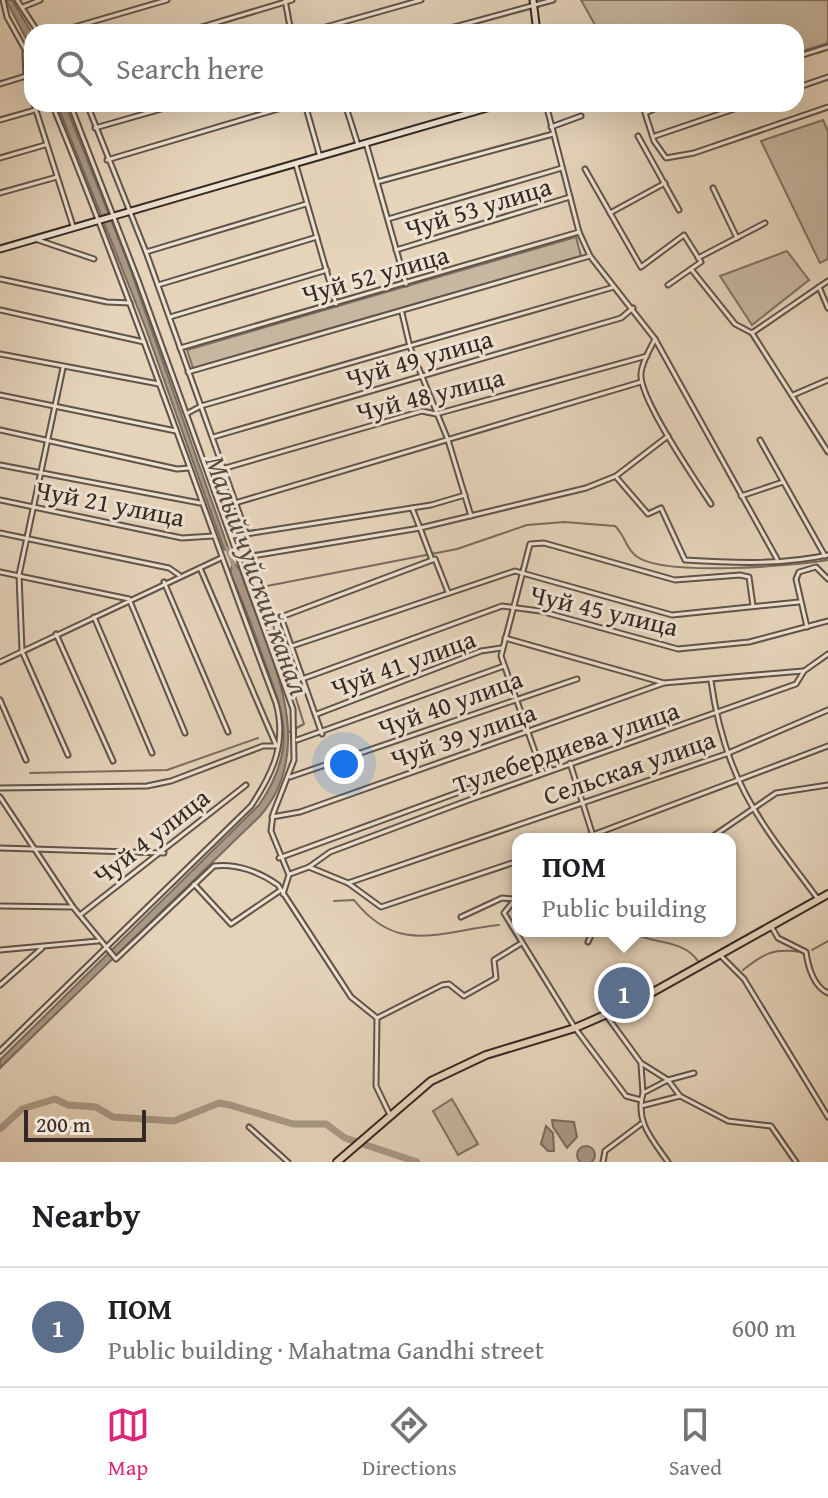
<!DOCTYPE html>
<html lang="en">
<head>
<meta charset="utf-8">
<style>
  body { margin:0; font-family:"Gentium Book Plus",serif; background:#f6f6f6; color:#202124 }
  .scale { position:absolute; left:24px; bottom:20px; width:122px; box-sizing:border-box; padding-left:8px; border:4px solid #342923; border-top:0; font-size:22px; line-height:28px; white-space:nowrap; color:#342923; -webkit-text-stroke:6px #eee2d2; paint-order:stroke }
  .you { position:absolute; left:344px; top:764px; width:28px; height:28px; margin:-20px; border:6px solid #fff; border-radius:50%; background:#1a73e8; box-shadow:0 0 0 12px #1a73e833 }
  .badge { display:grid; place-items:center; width:52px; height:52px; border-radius:50%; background:#db2777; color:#fff; font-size:26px; font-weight:700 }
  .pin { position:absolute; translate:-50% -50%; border:4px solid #fff; box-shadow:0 2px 8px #0006 }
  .popup { position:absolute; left:512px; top:833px; width:224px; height:104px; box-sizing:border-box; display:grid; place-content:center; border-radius:16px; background:#fff; filter:drop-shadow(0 2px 6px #0005); font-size:26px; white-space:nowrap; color:#757577 }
  .popup b { font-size:30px; color:#202124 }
  .popup::after { content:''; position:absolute; left:50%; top:100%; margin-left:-16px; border:16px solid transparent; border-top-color:#fff }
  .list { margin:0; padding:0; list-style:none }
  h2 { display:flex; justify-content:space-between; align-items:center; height:104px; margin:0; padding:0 32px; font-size:34px }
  h2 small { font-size:26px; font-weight:400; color:#757577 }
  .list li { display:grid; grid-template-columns:52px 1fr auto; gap:24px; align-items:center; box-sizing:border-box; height:120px; padding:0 32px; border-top:2px solid #e0e0e0 }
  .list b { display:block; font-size:30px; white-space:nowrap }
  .list p { margin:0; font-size:26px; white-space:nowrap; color:#757577 }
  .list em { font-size:26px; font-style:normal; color:#757577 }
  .icon { flex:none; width:44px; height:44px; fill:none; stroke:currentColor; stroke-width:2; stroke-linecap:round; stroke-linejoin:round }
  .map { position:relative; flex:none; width:828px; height:1162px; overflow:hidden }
  .search { position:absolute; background:#fff; box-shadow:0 8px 32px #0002; left:24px; right:24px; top:24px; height:88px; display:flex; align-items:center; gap:20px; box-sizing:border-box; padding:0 28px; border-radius:24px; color:#757577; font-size:30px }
  .sheet { height:224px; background:#fff }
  nav { display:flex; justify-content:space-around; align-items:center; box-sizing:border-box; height:112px; border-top:2px solid #e0e0e0; background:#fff; font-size:22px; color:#757577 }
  nav a { display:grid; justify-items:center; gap:4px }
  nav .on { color:#db2777 }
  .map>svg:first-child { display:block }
</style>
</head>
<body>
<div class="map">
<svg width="828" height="1162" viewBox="0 0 828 1162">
  <rect width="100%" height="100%" fill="#e5d3ba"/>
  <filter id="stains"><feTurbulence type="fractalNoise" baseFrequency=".0025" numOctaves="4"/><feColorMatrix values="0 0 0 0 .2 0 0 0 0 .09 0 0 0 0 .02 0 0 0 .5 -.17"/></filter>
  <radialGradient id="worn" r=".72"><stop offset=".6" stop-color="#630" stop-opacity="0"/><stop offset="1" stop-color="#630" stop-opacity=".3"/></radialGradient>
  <!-- green -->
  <g fill="#c7b6a0" stroke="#7e7062" stroke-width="2">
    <path d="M581 0H828V43L796 53V32H599Z"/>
    <path d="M823 120 828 131V259L820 263 761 141Z"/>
    <path d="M576 237 581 256 193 368 187 350Z"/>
    <path d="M787 251 809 280 752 325 720 276Z"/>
    <path d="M452 1099 478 1144 458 1155 433 1111Z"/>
  </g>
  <!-- water -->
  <g fill="#a99987" stroke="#7a6c5f" stroke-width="2">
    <path d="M6 0H12L32 33V50Z"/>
    <path d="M57 104H65L127 260 230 553 224 549 146 329Z"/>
    <path d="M233 562 240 570C265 647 322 742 261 815L0 1068V1060L259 805C297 750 285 717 264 660 254 631 243 601 230 573Z"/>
    <path d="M552 1120 574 1122 577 1137 567 1148 553 1127Z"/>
    <path d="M546 1126 553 1133 554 1151H548L541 1144Z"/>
    <circle cx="586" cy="1155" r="9"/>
  </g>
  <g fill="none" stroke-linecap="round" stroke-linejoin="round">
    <!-- stream -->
    <g stroke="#7a6c5f" stroke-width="2">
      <path d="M289 732 304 724 262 590 267 586 457 549 527 525 564 522 615 526C625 535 626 549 636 556 662 577 794 566 828 560"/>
      <path d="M30 773 167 770 258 738"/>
      <path d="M334 901 354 900C398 956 440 931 499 925"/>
      <path d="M629 931C651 945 682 938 698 961"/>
      <path d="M543 935H598L600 931"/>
      <path d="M812 950 828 941"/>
      <path d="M743 970C764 953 774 948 801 952"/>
    </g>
    <!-- canal -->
    <path stroke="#a99987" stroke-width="4" d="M227 549 234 567"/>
    <!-- river -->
    <path stroke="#a99987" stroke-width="7" d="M0 1129 22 1109 55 1099 68 1105 96 1107 113 1117 174 1121 219 1103 230 1105 293 1124H326L345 1138 417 1162"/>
    <defs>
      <g id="street">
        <path d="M3 0 7 17 32 62"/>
        <path d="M17 0 38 32"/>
        <path d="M285 0 291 32"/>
        <path d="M23 7 40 0"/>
        <path d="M57 32 167 0"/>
        <path d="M185 32 292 0"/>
        <path d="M308 32 421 0"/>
        <path d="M436 32 553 0"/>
        <path d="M558 32 571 28"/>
        <path d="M25 53 26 76 32 98"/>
        <path d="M796 57 828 47"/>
        <path d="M0 84 26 76"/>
        <path d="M796 88 828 77"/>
        <path d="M34 104 73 226"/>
        <path d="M70 104 138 280 293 709 294 760 273 814 271 831 289 875 283 894"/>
        <path d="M87 104 146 252 247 535"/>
        <path d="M305 104 320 157"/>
        <path d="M345 104 358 145"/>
        <path d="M546 104 579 232 590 256 655 339 777 559"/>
        <path d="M666 104 645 113 654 141 666 158 694 153 828 107"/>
        <path d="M0 120 35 110"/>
        <path d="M551 127 581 116"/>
        <path d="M95 128 179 104"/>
        <path d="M638 136 679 210"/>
        <path d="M655 136 749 104"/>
        <path d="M366 143 406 284"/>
        <path d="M0 158 45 145"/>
        <path d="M107 160 295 104"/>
        <path d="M296 165 336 304"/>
        <path d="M585 169 641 267 684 235 701 262 668 285"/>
        <path d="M377 182 553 134"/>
        <path d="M713 188 737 238"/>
        <path d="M0 193 57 177"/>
        <path d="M610 213 665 183"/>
        <path d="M388 219 562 168"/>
        <path d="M38 240 94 259"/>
        <path d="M396 250 570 197"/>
        <path d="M146 252 306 204"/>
        <path d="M698 258 765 223"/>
        <path d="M691 269 735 324 752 333 828 452"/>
        <path d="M0 279 107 302 130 303"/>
        <path d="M158 285 317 237"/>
        <path d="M819 287 828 308"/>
        <path d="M0 310 144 342"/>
        <path d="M402 313 410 347 448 440 471 516"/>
        <path d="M170 317 327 270"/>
        <path d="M752 333 828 281"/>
        <path d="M655 339C650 349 642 362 641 373 638 397 696 481 711 504"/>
        <path d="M180 348 579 232"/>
        <path d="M0 354 159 384"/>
        <path d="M63 368 19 575 22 651 68 755"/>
        <path d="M188 372 590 256"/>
        <path d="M0 395 176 431"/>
        <path d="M793 395 828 380"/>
        <path d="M188 413 201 406 614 287"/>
        <path d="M0 430 177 469 189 468"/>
        <path d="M213 437 621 318 633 308"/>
        <path d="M760 440 825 556"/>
        <path d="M0 465 200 503"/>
        <path d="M208 473 422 411 436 414 647 356"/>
        <path d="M617 478 648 514 661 508 685 560C732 563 782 565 828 555"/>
        <path d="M741 496 783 482"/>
        <path d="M0 500 182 538 213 536"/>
        <path d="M235 503 641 382"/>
        <path d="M412 508 420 528 586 488 616 476 668 436"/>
        <path d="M0 533 169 568 179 575"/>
        <path d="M233 536 431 505 465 495"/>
        <path d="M240 536 254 556"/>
        <path d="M240 558 420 528 432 560"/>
        <path d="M200 568 276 745"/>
        <path d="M0 572 129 599 185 733"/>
        <path d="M164 582 228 732"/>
        <path d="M94 617 152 753"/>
        <path d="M807 627 796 579 799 572 816 567 828 579"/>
        <path d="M56 634 113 761"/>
        <path d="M505 638 664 683 803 671"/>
        <path d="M292 646 515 571 672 615 799 602"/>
        <path d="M0 662 221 558"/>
        <path d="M302 679 502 606 540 611 678 649 749 642 828 621"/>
        <path d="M711 681C725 781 760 822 818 899"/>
        <path d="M0 700 26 760"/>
        <path d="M317 714 481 651 501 648"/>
        <path d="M322 734 281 617 435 559 448 592"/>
        <path d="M297 740 504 666"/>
        <path d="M570 763 594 839"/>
        <path d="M551 769 539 763 501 656 530 544 544 543 675 580 740 575 749 577 753 606"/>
        <path d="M290 777 577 679"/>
        <path d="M0 788 147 786 171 781 263 746H276"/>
        <path d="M0 797 73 907 116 959 214 866C236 863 260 872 278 885L351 997 377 1018 376 1086 390 1115"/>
        <path d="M272 817 300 812 664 683"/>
        <path d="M582 839 828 746"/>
        <path d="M709 839 776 793 828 785"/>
        <path d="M0 848 164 853"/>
        <path d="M279 858 539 763"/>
        <path d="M309 867 330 852 469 800 796 684 804 671 828 654"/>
        <path d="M290 874 309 867 348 883 381 907 518 861"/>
        <path d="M348 883 726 754 828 710"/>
        <path d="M194 884 231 924 281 890"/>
        <path d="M518 896 504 913 575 1028 626 1096 641 1100"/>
        <path d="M0 906 73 907"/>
        <path d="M80 915 246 785"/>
        <path d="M461 917 502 898 513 899"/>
        <path d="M771 926 778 938 806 952C808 967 814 987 828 993"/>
        <path d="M588 942 593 931"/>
        <path d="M0 950 98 941"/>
        <path d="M720 955 744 979 828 1117"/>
        <path d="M0 985 42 948"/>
        <path d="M606 1015 641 1063 668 1080 694 1073"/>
        <path d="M377 1018 442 985 449 984 464 996 496 978 494 960 520 944"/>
        <path d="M0 1051 251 806C273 773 287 743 276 703 201 504 133 301 52 104"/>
        <path d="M641 1065 643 1093"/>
        <path d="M641 1106 680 1096"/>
        <path d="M249 1127 288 1162"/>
        <path d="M603 1162 605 1151 641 1124"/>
        <path d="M668 1162C652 1139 635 1122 643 1093L668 1080 680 1096 728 1121 771 1126 796 1162"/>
      </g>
      <g id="secondary">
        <path d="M533 0 537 32"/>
        <path d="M0 249 501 104"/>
      </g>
      <path id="primary" d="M337 1162 431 1081 486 1055 575 1028 637 1001 828 894"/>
    </defs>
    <!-- street casing -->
    <use href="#street" stroke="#605449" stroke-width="7"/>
    <!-- secondary casing -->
    <use href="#secondary" stroke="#342923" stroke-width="9"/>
    <!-- primary casing -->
    <use href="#primary" stroke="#342923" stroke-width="10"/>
    <!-- street -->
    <use href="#street" stroke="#eee2d2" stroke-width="3"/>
    <!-- secondary -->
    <use href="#secondary" stroke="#eee2d2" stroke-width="5"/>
    <!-- primary -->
    <use href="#primary" stroke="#e5d3ba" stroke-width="6"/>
  </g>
  <g text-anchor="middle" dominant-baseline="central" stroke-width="6" stroke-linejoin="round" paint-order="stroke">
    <!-- street labels -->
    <g font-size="26" fill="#342923" stroke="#eee2d2">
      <text transform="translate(478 207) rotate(-17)">Чуй 53 улица</text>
      <text transform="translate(375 274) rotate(-16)">Чуй 52 улица</text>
      <text transform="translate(419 358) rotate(-16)">Чуй 49 улица</text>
      <text transform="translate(430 394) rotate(-14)">Чуй 48 улица</text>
      <text transform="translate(110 503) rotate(11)">Чуй 21 улица</text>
      <text transform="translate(604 610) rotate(13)">Чуй 45 улица</text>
      <text transform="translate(403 663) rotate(-20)">Чуй 41 улица</text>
      <text transform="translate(450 703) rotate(-20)">Чуй 40 улица</text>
      <text transform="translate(463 735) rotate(-19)">Чуй 39 улица</text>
      <text transform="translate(566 747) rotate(-19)">Тулебердиева улица</text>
      <text transform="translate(629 767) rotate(-19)">Сельская улица</text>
      <text transform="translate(151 836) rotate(-38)">Чуй 4 улица</text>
    </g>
    <!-- water labels -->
    <g font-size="28" font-style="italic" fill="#574b41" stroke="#eee2d2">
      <text transform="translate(258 575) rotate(70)">Малый чуйский канал</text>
    </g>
  </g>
  <rect width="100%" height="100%" filter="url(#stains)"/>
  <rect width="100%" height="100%" fill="url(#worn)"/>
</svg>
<div class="scale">200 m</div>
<div class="you"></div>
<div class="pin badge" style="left:624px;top:993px;background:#5c6f8a">1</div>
<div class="popup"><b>ПОМ</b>Public building</div>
<div class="search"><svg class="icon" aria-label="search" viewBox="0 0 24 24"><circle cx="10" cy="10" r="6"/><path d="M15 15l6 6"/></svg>Search here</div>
</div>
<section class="sheet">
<h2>Nearby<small></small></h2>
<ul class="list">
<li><span class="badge" style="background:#5c6f8a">1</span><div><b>ПОМ</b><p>Public building · Mahatma Gandhi street</p></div><em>600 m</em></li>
</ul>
</section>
<nav>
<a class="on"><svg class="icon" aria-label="map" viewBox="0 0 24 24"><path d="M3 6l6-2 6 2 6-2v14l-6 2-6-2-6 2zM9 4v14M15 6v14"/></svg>Map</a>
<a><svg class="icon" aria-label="directions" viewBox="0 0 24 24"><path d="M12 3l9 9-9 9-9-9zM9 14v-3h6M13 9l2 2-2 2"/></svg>Directions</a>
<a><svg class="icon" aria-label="saved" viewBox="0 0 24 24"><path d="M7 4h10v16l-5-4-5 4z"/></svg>Saved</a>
</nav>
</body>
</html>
